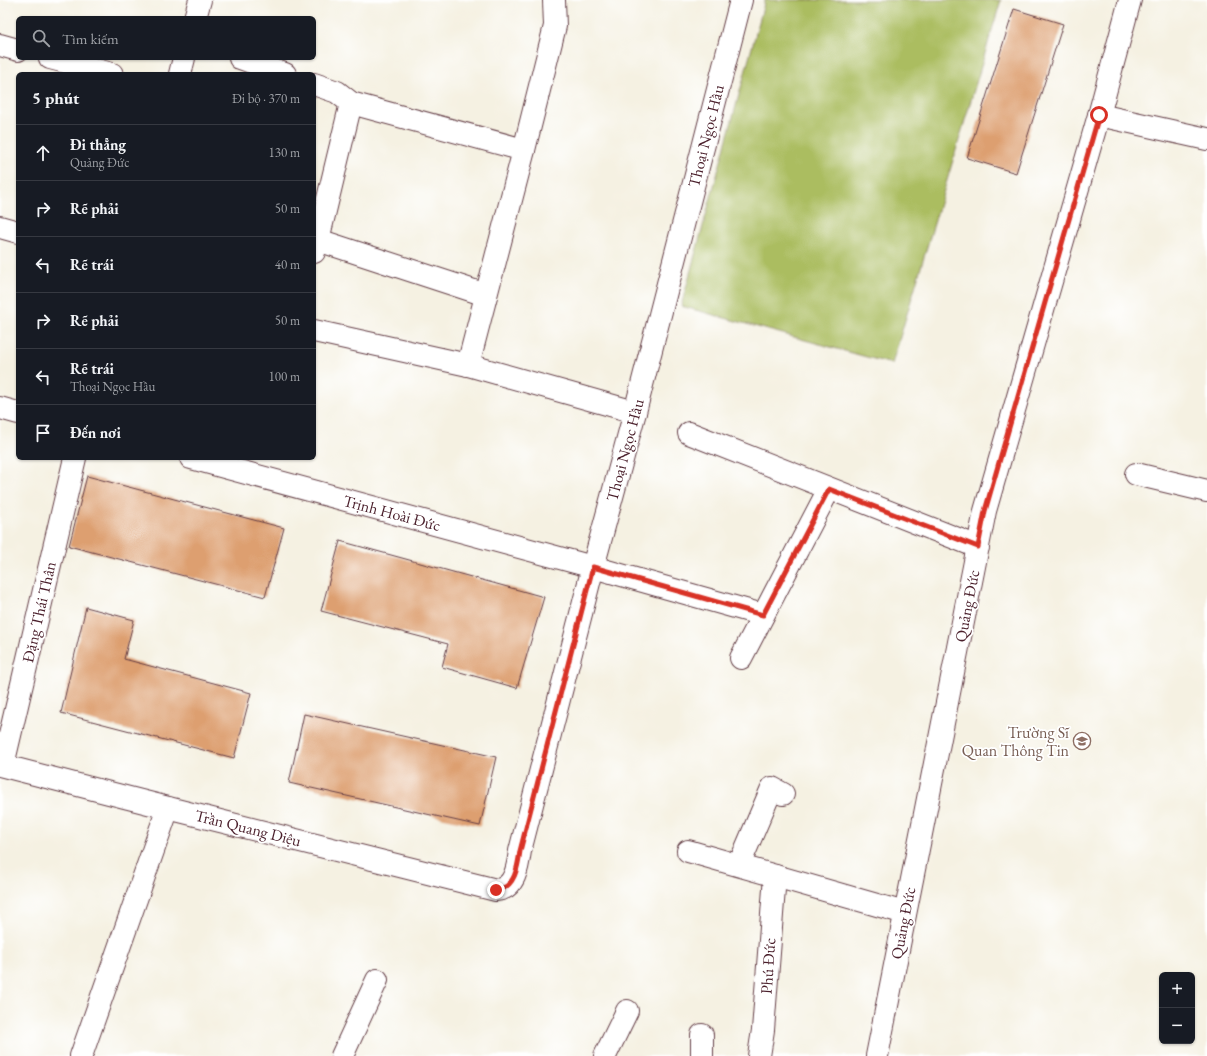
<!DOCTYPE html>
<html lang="vi">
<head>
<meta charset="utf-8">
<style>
  body { margin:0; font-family:"EB Garamond",serif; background:#20242c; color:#f1f3f6 }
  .controls { position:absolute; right:12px; bottom:12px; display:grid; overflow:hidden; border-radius:6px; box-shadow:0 1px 3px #0004 }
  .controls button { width:36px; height:36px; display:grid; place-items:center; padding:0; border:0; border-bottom:1px solid #363941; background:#171b24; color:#f1f3f6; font:20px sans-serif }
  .stop { position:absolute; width:12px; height:12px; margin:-9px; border:3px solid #d93025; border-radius:50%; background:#fff }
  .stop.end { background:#d93025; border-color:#fff; box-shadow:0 1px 4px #0008 }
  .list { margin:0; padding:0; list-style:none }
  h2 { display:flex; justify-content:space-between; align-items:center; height:52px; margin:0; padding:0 16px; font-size:17px }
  h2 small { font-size:13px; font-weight:400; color:#9ea1a6 }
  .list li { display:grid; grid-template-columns:26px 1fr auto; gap:12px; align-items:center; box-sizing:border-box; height:56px; padding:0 16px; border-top:1px solid #363941 }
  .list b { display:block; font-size:15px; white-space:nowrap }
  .list p { margin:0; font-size:13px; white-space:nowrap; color:#9ea1a6 }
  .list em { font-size:13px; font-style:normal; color:#9ea1a6 }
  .icon { flex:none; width:22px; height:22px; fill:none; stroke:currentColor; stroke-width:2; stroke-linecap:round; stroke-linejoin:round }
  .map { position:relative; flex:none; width:1207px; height:1056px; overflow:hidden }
  .search { position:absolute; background:#171b24; box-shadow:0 1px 3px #0004; left:16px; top:16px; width:300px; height:44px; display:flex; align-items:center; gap:10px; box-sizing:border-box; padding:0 14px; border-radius:6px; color:#9ea1a6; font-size:15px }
  .panel { position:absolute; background:#171b24; box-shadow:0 1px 3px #0004; left:16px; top:72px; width:300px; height:388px; border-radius:6px }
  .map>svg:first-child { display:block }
</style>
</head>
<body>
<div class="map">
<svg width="1207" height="1056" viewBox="0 0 1207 1056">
  <rect width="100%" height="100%" fill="#fff"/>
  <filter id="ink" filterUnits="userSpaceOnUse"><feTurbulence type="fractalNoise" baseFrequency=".025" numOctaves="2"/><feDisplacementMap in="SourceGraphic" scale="8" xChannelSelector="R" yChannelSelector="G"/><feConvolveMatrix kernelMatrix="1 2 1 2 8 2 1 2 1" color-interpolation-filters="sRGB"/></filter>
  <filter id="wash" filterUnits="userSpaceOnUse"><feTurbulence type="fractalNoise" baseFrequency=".012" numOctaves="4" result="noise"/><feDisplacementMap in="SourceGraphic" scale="16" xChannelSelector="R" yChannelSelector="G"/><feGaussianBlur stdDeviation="0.9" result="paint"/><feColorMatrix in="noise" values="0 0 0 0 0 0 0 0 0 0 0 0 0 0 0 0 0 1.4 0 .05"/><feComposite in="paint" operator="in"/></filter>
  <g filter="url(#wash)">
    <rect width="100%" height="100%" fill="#f5f1e2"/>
    <!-- green -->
    <path fill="#abbd61" stroke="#7a6e46" d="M765 0H1001L892 364 681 306Z"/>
    <g id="blocks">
      <!-- building -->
      <g fill="#dd9f6f">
        <path d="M1014 9 1063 24 1016 173 967 158Z"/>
        <path d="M87 476 284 528 265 597 69 546Z"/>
        <path d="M340 541 544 597 517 688 442 667 448 644 321 611Z"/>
        <path d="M86 607 134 620 124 659 251 693 234 758 61 713Z"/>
        <path d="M304 714 496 757 480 826 289 783Z"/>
      </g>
    </g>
  </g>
  <g filter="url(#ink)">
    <use href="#blocks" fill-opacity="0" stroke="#643e46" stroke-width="1"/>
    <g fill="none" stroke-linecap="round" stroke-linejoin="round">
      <defs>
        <g id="minor">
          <path d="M195 18 200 0"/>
          <path d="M0 45 18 50"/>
          <path d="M50 58 112 74"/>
          <path d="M240 58 285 74"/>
          <path d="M180 74 184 58"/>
          <path d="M314 84 337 92 351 103 524 150"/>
          <path d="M1099 115 1207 139"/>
          <path d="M0 227 18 232"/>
          <path d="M318 240 486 295"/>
          <path d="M314 252 318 240 351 103"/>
          <path d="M314 331 468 365 635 412"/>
          <path d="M468 365 524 150 555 26 554 0"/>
          <path d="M0 408 18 413"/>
          <path d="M689 433 978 547"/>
          <path d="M191 458 593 567 763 615"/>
          <path d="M1136 474 1207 491"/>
          <path d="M741 658 829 489"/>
          <path d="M0 765 168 808 496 890C515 889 518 866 520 851L593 567 635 412 741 0"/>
          <path d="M3 765 75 458"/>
          <path d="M688 851 905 913"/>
          <path d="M739 865 772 788 783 794"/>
          <path d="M702 1035V1056"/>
          <path d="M81 1056 168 808"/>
          <path d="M342 1056 377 980"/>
          <path d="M605 1056 627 1011"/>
          <path d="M759 1056 763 1030 775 876"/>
          <path d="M877 1056 985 511 1099 115 1130 0"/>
        </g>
      </defs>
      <!-- minor casing -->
      <use href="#minor" stroke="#643e46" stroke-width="24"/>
      <!-- minor -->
      <use href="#minor" stroke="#fff" stroke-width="22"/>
    </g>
  </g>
  <g fill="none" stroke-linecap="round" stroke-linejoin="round" filter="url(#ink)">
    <!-- route -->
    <path stroke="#d93025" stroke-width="5" d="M496 890C515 889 518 866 520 851L593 567 763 615 829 489 978 547 985 511 1099 115"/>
  </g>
  <!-- icons -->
  <defs>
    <symbol id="university-ring" viewBox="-11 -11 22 22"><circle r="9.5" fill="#fff" stroke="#8d6e63" stroke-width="1.5"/><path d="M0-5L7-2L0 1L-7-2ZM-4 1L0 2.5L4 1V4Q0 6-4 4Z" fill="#8d6e63"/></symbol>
  </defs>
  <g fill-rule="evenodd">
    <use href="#university-ring" x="1072" y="731" width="20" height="20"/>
  </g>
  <g text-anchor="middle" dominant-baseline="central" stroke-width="3.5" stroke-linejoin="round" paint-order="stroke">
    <!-- street labels -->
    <g font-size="16" fill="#4a1f2b" stroke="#fff">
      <text transform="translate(706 136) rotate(-76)">Thoại Ngọc Hầu</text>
      <text transform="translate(625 450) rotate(-75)">Thoại Ngọc Hầu</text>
      <text transform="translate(392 513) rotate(15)">Trịnh Hoài Đức</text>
      <text transform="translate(967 606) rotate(-79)">Quảng Đức</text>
      <text transform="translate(39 612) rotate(-77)">Đặng Thái Thân</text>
      <text transform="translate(248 828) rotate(14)">Trần Quang Diệu</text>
      <text transform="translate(903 923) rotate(-79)">Quảng Đức</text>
      <text transform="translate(768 966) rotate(-86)">Phú Đức</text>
    </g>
    <!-- education labels -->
    <g font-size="16" fill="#785e54" stroke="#fff" text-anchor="end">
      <text x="1069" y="732">Trường Sĩ<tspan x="1069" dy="18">Quan Thông Tin</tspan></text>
    </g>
  </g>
</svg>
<div class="controls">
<button>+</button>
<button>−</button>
</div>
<div class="stop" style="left:1099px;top:115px"></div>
<div class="stop end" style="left:496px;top:890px"></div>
<div class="search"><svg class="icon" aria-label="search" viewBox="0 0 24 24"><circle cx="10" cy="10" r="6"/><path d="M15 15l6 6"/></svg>Tìm kiếm</div>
<section class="panel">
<h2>5 phút<small>Đi bộ · 370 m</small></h2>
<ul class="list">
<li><svg class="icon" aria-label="ahead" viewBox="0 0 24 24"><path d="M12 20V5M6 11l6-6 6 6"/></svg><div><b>Đi thẳng</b><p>Quảng Đức</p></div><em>130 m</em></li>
<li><svg class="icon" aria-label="right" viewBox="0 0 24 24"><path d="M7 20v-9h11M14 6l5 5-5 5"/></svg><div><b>Rẽ phải</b></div><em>50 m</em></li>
<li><svg class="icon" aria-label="left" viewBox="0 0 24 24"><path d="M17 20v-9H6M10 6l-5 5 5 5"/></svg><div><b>Rẽ trái</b></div><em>40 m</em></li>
<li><svg class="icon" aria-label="right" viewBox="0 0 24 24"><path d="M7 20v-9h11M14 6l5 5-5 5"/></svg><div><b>Rẽ phải</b></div><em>50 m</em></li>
<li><svg class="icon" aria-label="left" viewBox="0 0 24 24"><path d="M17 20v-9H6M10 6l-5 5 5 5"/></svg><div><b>Rẽ trái</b><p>Thoại Ngọc Hầu</p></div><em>100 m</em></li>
<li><svg class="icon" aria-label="arrive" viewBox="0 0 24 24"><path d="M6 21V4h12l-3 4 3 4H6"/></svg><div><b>Đến nơi</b></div></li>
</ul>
</section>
</div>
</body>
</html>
